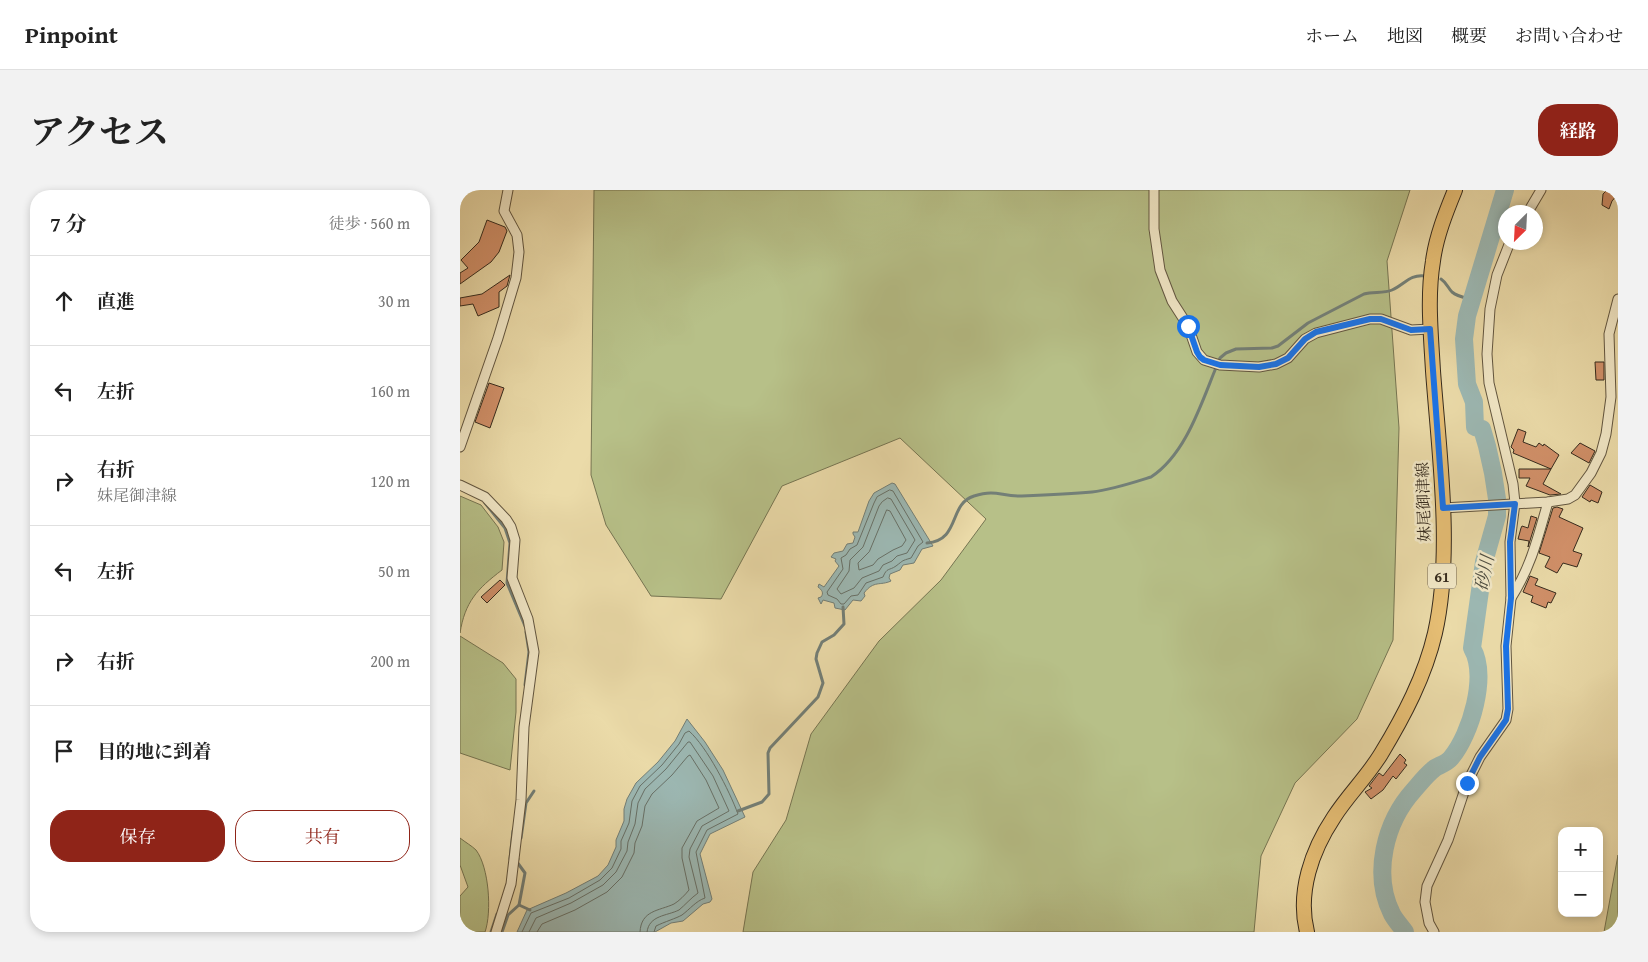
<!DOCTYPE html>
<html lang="ja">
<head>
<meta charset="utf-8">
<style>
  body { margin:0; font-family:"Gentium Book Plus","Noto Serif JP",serif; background:#f2f2f2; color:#222 }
  .controls { position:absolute; right:15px; bottom:15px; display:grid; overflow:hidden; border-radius:10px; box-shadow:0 2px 8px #0003 }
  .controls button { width:45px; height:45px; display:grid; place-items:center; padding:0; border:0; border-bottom:1px solid #e0e0e0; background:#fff; color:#222; font:25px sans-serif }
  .compass { position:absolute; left:1038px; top:15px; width:45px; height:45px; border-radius:50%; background:#fff; box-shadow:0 2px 8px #0003; rotate:204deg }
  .stop { position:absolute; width:15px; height:15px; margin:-11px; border:4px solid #1a73e8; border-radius:50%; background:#fff }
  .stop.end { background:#1a73e8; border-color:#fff; box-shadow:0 1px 5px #0008 }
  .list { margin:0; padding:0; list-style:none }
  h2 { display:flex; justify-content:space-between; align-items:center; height:65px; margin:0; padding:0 20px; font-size:21px }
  h2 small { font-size:16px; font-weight:400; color:#767676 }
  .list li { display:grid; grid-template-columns:32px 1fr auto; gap:15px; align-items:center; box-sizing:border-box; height:90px; padding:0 20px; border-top:1px solid #e0e0e0 }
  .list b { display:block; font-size:19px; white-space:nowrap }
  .list p { margin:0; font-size:16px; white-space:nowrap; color:#767676 }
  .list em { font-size:16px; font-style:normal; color:#767676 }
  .actions { display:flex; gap:10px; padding:15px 20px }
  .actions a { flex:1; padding:11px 0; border:1px solid #8f2418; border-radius:20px; text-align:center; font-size:18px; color:#8f2418 }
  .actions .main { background:#8f2418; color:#fff }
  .icon { flex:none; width:28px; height:28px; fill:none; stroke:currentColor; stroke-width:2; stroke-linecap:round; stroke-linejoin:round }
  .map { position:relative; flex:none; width:1158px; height:742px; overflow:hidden; border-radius:20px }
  header { display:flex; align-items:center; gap:30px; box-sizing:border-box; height:70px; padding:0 25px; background:#fff; border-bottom:1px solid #e0e0e0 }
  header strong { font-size:24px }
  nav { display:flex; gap:28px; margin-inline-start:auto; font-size:18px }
  .intro { display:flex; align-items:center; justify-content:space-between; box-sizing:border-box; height:120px; padding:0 30px }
  h1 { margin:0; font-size:35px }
  .button { padding:12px 22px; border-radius:20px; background:#8f2418; color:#fff; font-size:18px; font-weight:700 }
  main { display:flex; gap:30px; padding:0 30px }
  aside { flex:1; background:#fff; border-radius:20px; box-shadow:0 2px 8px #0003 }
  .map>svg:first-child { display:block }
</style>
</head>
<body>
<header>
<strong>Pinpoint</strong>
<nav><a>ホーム</a><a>地図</a><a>概要</a><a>お問い合わせ</a></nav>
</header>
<div class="intro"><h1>アクセス</h1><a class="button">経路</a></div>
<main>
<aside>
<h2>7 分<small>徒歩 · 560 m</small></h2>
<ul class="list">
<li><svg class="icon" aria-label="ahead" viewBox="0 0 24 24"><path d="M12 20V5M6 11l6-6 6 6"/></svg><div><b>直進</b></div><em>30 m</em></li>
<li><svg class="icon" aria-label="left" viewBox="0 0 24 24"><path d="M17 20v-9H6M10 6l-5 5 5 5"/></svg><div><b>左折</b></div><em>160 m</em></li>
<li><svg class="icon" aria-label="right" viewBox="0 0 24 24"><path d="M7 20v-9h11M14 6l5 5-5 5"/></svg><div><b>右折</b><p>妹尾御津線</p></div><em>120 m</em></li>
<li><svg class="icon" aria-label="left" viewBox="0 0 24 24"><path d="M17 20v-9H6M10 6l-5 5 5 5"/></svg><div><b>左折</b></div><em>50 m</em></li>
<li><svg class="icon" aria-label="right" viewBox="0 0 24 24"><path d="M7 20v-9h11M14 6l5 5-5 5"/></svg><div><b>右折</b></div><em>200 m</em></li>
<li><svg class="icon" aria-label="arrive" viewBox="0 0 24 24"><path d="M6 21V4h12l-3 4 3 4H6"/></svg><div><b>目的地に到着</b></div></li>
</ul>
<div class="actions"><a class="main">保存</a><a>共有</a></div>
</aside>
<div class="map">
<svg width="1158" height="742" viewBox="0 0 1158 742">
  <rect width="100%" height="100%" fill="#ebdba9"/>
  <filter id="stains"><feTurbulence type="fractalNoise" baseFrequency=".004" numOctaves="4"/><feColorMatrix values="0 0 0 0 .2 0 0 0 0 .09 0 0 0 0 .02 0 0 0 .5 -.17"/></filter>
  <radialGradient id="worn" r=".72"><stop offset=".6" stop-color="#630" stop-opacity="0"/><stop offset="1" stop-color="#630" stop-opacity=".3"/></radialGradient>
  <!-- green -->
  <g fill="#b7c088" stroke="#767552">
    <path d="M134 0H950L927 71 939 238 933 450 897 529 835 593 801 666 794 742H283L293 682 326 630 351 544 419 451 481 390 526 329 440 248 322 296 261 409 191 406 146 335 131 285Z"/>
    <path d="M0 306 21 315 38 337 44 352 42 380C17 399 5 412 0 443Z"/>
    <path d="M0 446 43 473 56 489V522L50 580 0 563Z"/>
    <path d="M0 648C5 652 12 656 16 660 29 677 32 722 25 742H0V706L8 697 0 675Z"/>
    <path d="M1158 665V742H1144Z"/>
  </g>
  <!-- water -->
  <g fill="#9cb8b3" stroke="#737f77">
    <path d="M432 293 435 294 473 356 462 359 454 373 443 375 440 380 430 384 429 388 431 391C420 396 414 390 404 403L405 406 401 411 393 410 385 420 375 418 374 413 363 410 361 414 358 408 361 407C364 403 362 400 358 397L359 394 364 397 379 376 375 371 376 369 371 367 374 363 383 361 387 354 393 353 395 347 393 344V342H398L409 311 414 303Z"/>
    <path d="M227 529 245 552 263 580 285 627 250 644 240 664 252 709 250 712 243 714 223 731 211 733 195 742H57L67 720 106 703 138 686 148 675 156 657V650L164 631V619L167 609 176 593 198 572 215 551Z"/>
  </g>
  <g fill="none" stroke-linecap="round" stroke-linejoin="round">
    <!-- shore -->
    <g stroke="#687168" stroke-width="1">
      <path d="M430 300 433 301 463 352 458 356 451 368C441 371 444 370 436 376 429 381 427 377 423 387L406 393 398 405 391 406 384 414H381L377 409 368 405 367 402 383 379 381 368 386 365 390 359 397 355 414 313 417 307Z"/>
      <path d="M428 308 431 309 455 350 447 363 437 366 432 371 423 375 419 381 402 388 394 398 381 404 377 399 389 381 390 370 403 357 419 316 422 312Z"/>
      <path d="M427 320 430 321 446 350 442 356 433 360 418 369 413 375 399 380 398 373 409 362Z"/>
      <path d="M62 742 71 723 109 708 140 690 152 678 161 659V651L169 633 172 611 180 596 202 575 219 554 225 543 229 541C247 557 269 600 278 624L247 640 236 662 245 708C236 711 230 719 222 725 217 728 204 732 196 736L194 742"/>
      <path d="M69 742 76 728 111 713 143 695 156 682 167 661 168 652 175 634 178 613 185 599 206 579 228 552H230L253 586 269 621 242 636 230 659 229 667 238 703C231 708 225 715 219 720 207 726 189 725 187 742"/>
      <path d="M77 742 82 734 115 720 147 702 162 687 174 663 175 653 182 636 185 616 192 604 212 585 228 566 230 565 246 590 259 618 237 631 222 658V668L229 700C225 705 219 711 214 714 199 721 181 720 180 742"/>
    </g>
    <!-- stream -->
    <g stroke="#737f77" stroke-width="3">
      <path d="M981 89C987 93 988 98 992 102 998 107 1007 108 1013 110"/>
      <path d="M25 313 45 338 50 353 47 393 65 436"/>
      <path d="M467 353C501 350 488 314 514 306 536 299 540 306 559 306 583 305 608 304 632 302 651 300 672 293 691 287 728 263 743 207 760 168L766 163 776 159 812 158 818 156 848 133 904 104C913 101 923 104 932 100 945 94 950 84 965 86"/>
      <path d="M65 495 69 462 66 442"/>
      <path d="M278 621 302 612 309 604 308 563 310 558 358 507 363 493 356 469 357 463 362 452 374 445 384 434 383 417"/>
      <path d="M61 648 66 613 74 601"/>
      <path d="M50 669 53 641"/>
      <path d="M59 715 70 720"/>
      <path d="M31 742 37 724"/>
      <path d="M42 742 48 725 59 715 65 683 57 672 58 669"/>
    </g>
    <!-- river -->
    <path stroke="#9cb8b3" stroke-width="18" d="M945 742C941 736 935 730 932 724 912 684 925 632 954 600 960 593 967 584 975 578 980 575 987 573 991 568 1011 544 1028 486 1012 458L1024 372 1037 326V309L1033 283 1027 256 1022 239 1015 237 1014 212 1007 194 1004 149 1007 126 1045 0"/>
  </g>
  <!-- building -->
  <g fill="#d19069" stroke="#352a1d">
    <path d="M1147 0H1158V4L1152 11 1149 19 1142 15 1143 4Z"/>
    <path d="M27 30 45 37 47 41 39 62 31 72 0 94V83L8 78 1 70 19 52Z"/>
    <path d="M50 85 47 96 39 102V117L18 126 13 114 0 116V108L22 104Z"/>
    <path d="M1135 172H1144V190H1136Z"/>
    <path d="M29 193 44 198 30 238 15 232Z"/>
    <path d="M1058 239 1066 242 1063 252 1076 257 1079 253 1083 256 1084 254 1099 265 1091 279 1053 263 1054 260 1051 257Z"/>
    <path d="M1120 253 1135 261 1129 273 1111 263Z"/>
    <path d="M1059 279H1091L1083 294 1101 304 1090 305 1066 296 1070 288H1059Z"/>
    <path d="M1130 295 1142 302 1138 313 1131 310 1130 312 1122 307Z"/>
    <path d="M1097 317 1103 319 1099 327 1123 338 1113 361 1122 364 1117 377 1103 373 1097 383 1085 377 1090 367 1079 363 1093 318Z"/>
    <path d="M1071 326 1077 328 1068 357 1069 351 1058 349 1061 338 1062 336 1068 338Z"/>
    <path d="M1070 386 1078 389 1075 395 1096 403 1091 413 1088 412 1086 418 1071 412 1073 406 1063 402Z"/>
    <path d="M40 390 45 395 27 413 21 407Z"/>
    <path d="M940 564 946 570 944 573 947 575 936 589 933 586 923 600 911 609 905 602 912 598 909 596 919 583 923 586Z"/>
  </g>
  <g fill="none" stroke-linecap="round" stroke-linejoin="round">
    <defs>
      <g id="street">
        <path d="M694 0V39L700 80 712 111 728 136 737 162 744 170 760 175 799 177 816 174 828 168 845 149 856 143 910 129H921L951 140 970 139"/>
        <path d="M1068 22 1081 0"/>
        <path d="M0 257 38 148 56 88 59 62 57 45 44 21 48 0"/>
        <path d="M0 295 25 307 46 329 51 337 55 350 52 388 68 429 74 462 64 537 61 610 51 694 36 742"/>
        <path d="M983 318 1088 312 1108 309 1115 305 1131 283 1141 263 1146 244 1151 207 1149 144 1158 109"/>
        <path d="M1051 408C1071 377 1078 347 1088 312"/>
        <path d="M974 742 969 733 965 712 967 696 988 650 1007 593 1020 567 1046 530 1048 519 1046 456 1051 408 1050 352 1055 313 1053 294 1029 193 1027 164 1030 119 1037 85 1050 52"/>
      </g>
      <path id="primary" d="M847 742C837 702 852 660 874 627 888 605 907 587 921 564 944 526 965 486 975 443 993 363 979 263 973 181 971 145 967 107 973 71 976 47 986 22 995 0"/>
    </defs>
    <!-- street casing -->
    <use href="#street" stroke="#625640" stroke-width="11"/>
    <!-- primary casing -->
    <use href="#primary" stroke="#352a1d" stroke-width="16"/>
    <!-- street -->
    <use href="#street" stroke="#f2e8c7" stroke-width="9"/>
    <!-- primary -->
    <use href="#primary" stroke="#e6be74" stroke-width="14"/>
  </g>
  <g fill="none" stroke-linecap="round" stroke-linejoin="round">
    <!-- route -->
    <path stroke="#1a73e8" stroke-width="6" d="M728 136 737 162 740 167 744 170 760 175 799 177 816 174 828 168 845 149 856 142 910 129H921L951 140 970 139 983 318 1055 314 1050 352 1051 408 1046 456 1048 519 1046 530 1020 567 1007 593"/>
  </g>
  <g text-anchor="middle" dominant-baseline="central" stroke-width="5" stroke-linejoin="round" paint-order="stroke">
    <!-- shield labels -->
    <rect fill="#f2e8c7" stroke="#6e6350" stroke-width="1" x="968" y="373.5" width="28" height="25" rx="4"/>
    <g font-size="15" font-weight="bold" fill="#352a1d">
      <text x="982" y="386">61</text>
    </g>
    <!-- street labels -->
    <g font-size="16" fill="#352a1d" stroke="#f2e8c7">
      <text transform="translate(963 312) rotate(-92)">妹尾御津線</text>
    </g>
    <!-- water labels -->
    <g font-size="18" font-style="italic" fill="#4f4e42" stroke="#f2e8c7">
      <text transform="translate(1024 383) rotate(-80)">砂川</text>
    </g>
  </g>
  <rect width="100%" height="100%" filter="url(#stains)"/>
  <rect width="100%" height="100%" fill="url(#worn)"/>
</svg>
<div class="controls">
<button>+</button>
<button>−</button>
</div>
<svg class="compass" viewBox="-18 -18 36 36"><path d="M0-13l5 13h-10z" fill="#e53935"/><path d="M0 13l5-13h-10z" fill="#767676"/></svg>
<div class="stop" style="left:728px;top:136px"></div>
<div class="stop end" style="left:1007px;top:593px"></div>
</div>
</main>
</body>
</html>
